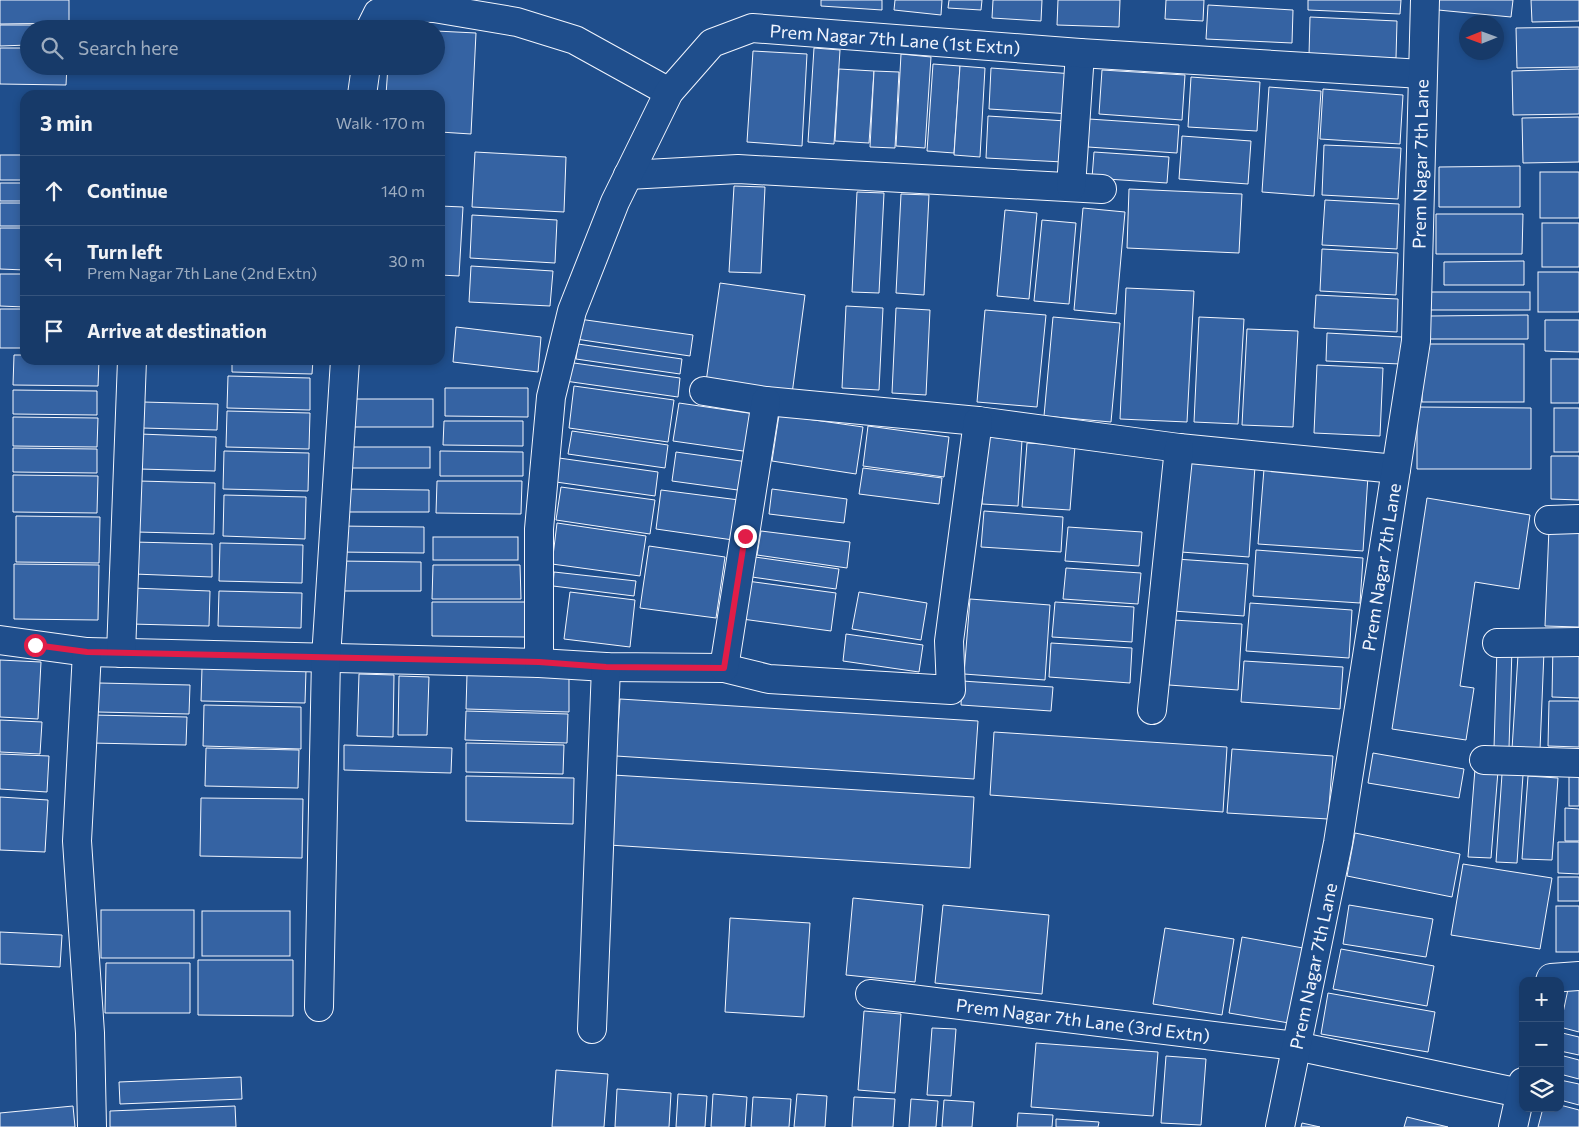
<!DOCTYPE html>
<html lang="en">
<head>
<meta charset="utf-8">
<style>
  body { margin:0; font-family:Commissioner,sans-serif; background:#20416f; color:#f1f3f6 }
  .controls { position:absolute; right:15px; bottom:15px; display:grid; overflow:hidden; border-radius:10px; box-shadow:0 2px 8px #0003 }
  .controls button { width:45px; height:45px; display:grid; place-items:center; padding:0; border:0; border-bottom:1px solid #36547d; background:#173a69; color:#f1f3f6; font:25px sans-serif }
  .compass { position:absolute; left:1459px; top:15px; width:45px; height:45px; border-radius:50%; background:#173a69; box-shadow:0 2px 8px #0003; rotate:269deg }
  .stop { position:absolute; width:15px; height:15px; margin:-11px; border:4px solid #e11d48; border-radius:50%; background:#fff }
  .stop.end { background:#e11d48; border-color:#fff; box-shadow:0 1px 5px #0008 }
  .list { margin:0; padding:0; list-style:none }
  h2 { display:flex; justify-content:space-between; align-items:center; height:65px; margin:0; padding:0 20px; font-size:21px }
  h2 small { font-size:16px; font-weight:400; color:#9eadc0 }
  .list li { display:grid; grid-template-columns:32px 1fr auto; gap:15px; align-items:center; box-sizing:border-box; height:70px; padding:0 20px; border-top:1px solid #36547d }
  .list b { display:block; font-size:19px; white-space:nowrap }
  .list p { margin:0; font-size:16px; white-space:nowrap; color:#9eadc0 }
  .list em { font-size:16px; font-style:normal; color:#9eadc0 }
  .icon { flex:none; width:28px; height:28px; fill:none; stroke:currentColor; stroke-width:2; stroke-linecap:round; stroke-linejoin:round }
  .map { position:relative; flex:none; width:1579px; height:1127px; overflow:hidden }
  .search { position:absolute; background:#173a69; box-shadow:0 2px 8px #0003; left:20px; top:20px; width:425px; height:55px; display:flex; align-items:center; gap:12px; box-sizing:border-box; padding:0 18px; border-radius:28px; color:#9eadc0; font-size:19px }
  .panel { position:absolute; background:#173a69; box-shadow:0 2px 8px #0003; left:20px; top:90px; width:425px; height:275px; border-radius:15px }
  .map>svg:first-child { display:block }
</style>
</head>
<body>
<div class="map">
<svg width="1579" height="1127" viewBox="0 0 1579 1127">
  <rect width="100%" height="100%" fill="#1f4e8c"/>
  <!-- building -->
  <g fill="#3563a3" stroke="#f2f6ff">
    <path d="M0 0H69V23L0 24Z"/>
    <path d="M821 0H882V10L821 6Z"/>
    <path d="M895 0H942L941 15 894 10Z"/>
    <path d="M949 0H982L981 10 948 8Z"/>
    <path d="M993 0H1042L1041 21 992 18Z"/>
    <path d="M1058 0H1120L1119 27 1057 25Z"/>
    <path d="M1166 0H1204L1203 21 1165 19Z"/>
    <path d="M1308 0H1401L1400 14 1308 10Z"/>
    <path d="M1439 0H1513L1511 17 1438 10Z"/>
    <path d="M1531 0H1579V21L1532 22Z"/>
    <path d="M1208 5 1293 10 1292 43 1206 39Z"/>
    <path d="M1310 17 1397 21 1396 58 1309 55Z"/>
    <path d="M0 25H74V29H29V45L0 46Z"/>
    <path d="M1579 27V67L1517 68 1516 28Z"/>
    <path d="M436 31 476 33 471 134 440 132V95H386L388 66H436Z"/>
    <path d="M0 48H29V66H67L66 85 0 84Z"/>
    <path d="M814 48 840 50 834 144 808 142Z"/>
    <path d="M753 51 807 54 802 146 747 142Z"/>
    <path d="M901 54 931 57 925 148 896 146Z"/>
    <path d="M933 64 960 66 954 153 927 151Z"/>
    <path d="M960 66 985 68 980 157 954 155Z"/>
    <path d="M991 68 1074 74 1072 114 989 109Z"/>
    <path d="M839 69 874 71 869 143 835 141Z"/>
    <path d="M1579 69V114L1513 115 1512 71Z"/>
    <path d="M1102 70 1185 75 1182 120 1099 114Z"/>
    <path d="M874 71 899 72 895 148 870 147Z"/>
    <path d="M1191 77 1260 82 1257 131 1188 127Z"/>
    <path d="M1269 87 1321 91 1314 196 1262 192Z"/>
    <path d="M1323 89 1403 95 1400 144 1320 139Z"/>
    <path d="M988 116 1066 121 1063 162 986 158Z"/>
    <path d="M1579 117V162L1523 163 1522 118Z"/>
    <path d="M1089 119 1179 125 1177 153 1088 147Z"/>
    <path d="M1182 136 1251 141 1248 184 1179 179Z"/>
    <path d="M1324 145 1401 148 1398 199 1322 195Z"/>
    <path d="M475 152 566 157 564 212 472 207Z"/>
    <path d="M1094 152 1169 157 1167 183 1092 178Z"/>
    <rect x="0" y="155" width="25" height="25"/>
    <path d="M1520 166V207H1439V167Z"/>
    <rect x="1540" y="172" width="39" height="46"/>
    <rect x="0" y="183" width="25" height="18"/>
    <path d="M734 186 765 187 761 273 729 272Z"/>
    <path d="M1129 189 1242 194 1239 253 1127 248Z"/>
    <path d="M857 192 884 193 879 293 852 292Z"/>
    <path d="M901 194 929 195 924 295 896 293Z"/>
    <path d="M1325 200 1399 204 1397 249 1322 245Z"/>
    <rect x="0" y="203" width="25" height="23"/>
    <path d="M440 206 463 207 459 276 440 275Z"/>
    <path d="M1083 208 1125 212 1116 314 1074 310Z"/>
    <path d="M1005 210 1037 213 1029 299 997 296Z"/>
    <path d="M1436 214H1523L1522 254H1436Z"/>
    <path d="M472 215 557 220 555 263 470 258Z"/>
    <path d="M1042 220 1076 223 1069 304 1034 301Z"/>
    <rect x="1542" y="223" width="37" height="44"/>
    <path d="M0 228H25V270L0 269Z"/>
    <path d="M1322 249 1398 253 1396 295 1320 291Z"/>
    <path d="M1524 261V285H1444V262Z"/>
    <path d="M471 266 553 271 550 306 469 302Z"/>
    <rect x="1538" y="272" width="41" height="40"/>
    <path d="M0 274H25V307L0 306Z"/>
    <path d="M720 283 805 295 792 394 706 382Z"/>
    <path d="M1126 288 1194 291 1187 422 1120 419Z"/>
    <rect x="1428" y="292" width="102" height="18"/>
    <path d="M1316 295 1398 299 1397 332 1314 328Z"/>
    <path d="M846 306 883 308 879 390 842 388Z"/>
    <path d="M896 308 930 310 926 395 892 393Z"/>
    <rect x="0" y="309" width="25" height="39"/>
    <path d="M985 310 1046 315 1037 407 977 402Z"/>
    <path d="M1528 315V339H1430V316Z"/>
    <path d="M1053 317 1120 323 1111 422 1044 416Z"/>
    <path d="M1199 317 1244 319 1238 424 1194 422Z"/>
    <path d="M579 319 693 335 690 356 576 339Z"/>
    <path d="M1545 320H1579V352L1545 351Z"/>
    <path d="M440 327H443L442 356H440Z"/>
    <path d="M456 327 541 337 538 372 453 362Z"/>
    <path d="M1247 329 1298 331 1293 427 1242 425Z"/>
    <path d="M1327 333 1402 337 1401 364 1326 361Z"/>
    <path d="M578 344 682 359 680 374 576 359Z"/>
    <rect x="1422" y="344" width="102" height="58"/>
    <path d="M14 355H25V360H99L98 386 13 385Z"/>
    <rect x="1551" y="359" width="28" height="44"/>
    <path d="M232 360H313L312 374 232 372Z"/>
    <path d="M567 362 680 378 678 397 565 381Z"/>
    <path d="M1317 365 1383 368 1380 436 1314 433Z"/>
    <path d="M228 376 310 378V410L227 408Z"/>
    <path d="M574 386 674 400 668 442 569 428Z"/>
    <path d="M445 388H528V417L445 416Z"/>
    <path d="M13 390 97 391V415L13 414Z"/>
    <rect x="344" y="399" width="89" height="28"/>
    <path d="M143 402 218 404 217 430 142 428Z"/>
    <path d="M679 403 755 414 750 452 673 441Z"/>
    <path d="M1417 407 1531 408V469H1417Z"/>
    <rect x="1554" y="408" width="25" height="44"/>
    <path d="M227 411 310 413 309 449 226 447Z"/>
    <path d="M779 415 863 427 856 474 772 461Z"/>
    <path d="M13 417 98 418 97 447 13 446Z"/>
    <path d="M444 421H523V446L443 445Z"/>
    <path d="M868 426 949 437 944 477 863 466Z"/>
    <path d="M572 431 668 445 665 468 568 454Z"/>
    <path d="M140 434 216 437 215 471 139 469Z"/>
    <path d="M987 437 1022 440 1018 506 982 504Z"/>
    <path d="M1027 443 1075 446 1070 510 1022 507Z"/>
    <rect x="342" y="447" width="88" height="21"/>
    <path d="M13 448 97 449V473L13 472Z"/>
    <path d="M224 451 309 453 308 491 223 489Z"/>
    <path d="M440 451 523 452V476H440Z"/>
    <path d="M676 452 748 462 745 491 672 481Z"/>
    <path d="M1551 456H1579V500L1551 499Z"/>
    <path d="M559 458 658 472 655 496 556 482Z"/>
    <path d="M1187 462 1255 466 1249 557 1181 552Z"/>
    <path d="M863 468 942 478 939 504 859 494Z"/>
    <path d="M1264 469 1368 476 1363 551 1258 544Z"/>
    <path d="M13 475 98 476 97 513 13 512Z"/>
    <path d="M139 481 215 483 214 534 137 532Z"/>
    <path d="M437 481H522L521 514 436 513Z"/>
    <path d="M561 487 655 500 650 534 556 520Z"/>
    <path d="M339 489 429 490V512H339Z"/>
    <path d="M772 489 847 499 844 523 769 514Z"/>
    <path d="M661 490 739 500 733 540 656 529Z"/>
    <path d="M224 495 306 497 305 539 223 536Z"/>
    <path d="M1427 498 1530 515 1519 589 1475 582 1460 686 1474 688 1466 740 1392 729Z"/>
    <path d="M984 511 1063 517 1061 552 981 547Z"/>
    <path d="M16 516 100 517 99 563 16 562Z"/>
    <path d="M557 523 646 536 640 576 552 564Z"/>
    <path d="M338 526 424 527V553L338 552Z"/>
    <path d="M1068 527 1142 532 1139 566 1065 561Z"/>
    <path d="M1549 528 1579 529V627L1545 626Z"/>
    <path d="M761 531 850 542 847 568 757 555Z"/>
    <rect x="433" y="537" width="85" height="23"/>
    <path d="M134 542 212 544V577L134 574Z"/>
    <path d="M220 543 303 545 302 583 219 581Z"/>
    <path d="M649 546 725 557 716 618 640 608Z"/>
    <path d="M1256 550 1363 558 1360 603 1253 596Z"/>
    <path d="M755 557 839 569 836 589 752 577Z"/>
    <path d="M1176 559 1248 564 1244 616 1173 611Z"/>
    <path d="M338 561 421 562V591H338Z"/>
    <path d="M14 564 99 565 98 620 14 619Z"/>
    <path d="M433 565H520L521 599H432Z"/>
    <path d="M1066 568 1141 573 1138 604 1063 599Z"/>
    <path d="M554 572 636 581 634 596 553 586Z"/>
    <path d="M747 581 836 593 831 631 742 619Z"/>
    <path d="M132 588 210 591 209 626 131 624Z"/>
    <path d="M219 591 302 593 301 628 218 626Z"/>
    <path d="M570 592 635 600 630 647 564 639Z"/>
    <path d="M859 592 927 603 921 640 852 629Z"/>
    <path d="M970 599 1050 605 1045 680 964 674Z"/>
    <path d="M432 602H526V637L432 636Z"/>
    <path d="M1055 602 1134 607 1132 642 1052 637Z"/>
    <path d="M1250 603 1352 610 1349 658 1246 651Z"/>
    <path d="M1173 620 1242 624 1238 690 1169 685Z"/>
    <path d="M846 634 923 645 919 672 843 661Z"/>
    <path d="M1051 643 1132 648 1130 683 1049 677Z"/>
    <path d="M1553 643 1579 644V698L1552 697Z"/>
    <path d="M1497 648H1512L1509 748H1494Z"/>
    <path d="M1544 651 1540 750 1512 749 1518 655Z"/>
    <path d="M0 660 41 662 38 719 0 717Z"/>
    <path d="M1244 661 1343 667 1340 709 1241 702Z"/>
    <path d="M202 668 306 670 305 703 201 701Z"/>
    <path d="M359 674 394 675 393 737 357 736Z"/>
    <path d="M467 674 569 676V712L466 709Z"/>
    <path d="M399 676 429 677 427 735H398Z"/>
    <path d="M962 681 1053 687 1051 711 961 705Z"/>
    <path d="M99 683 190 685 189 714 98 712Z"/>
    <path d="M620 699 978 721 974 779 616 756Z"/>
    <path d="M1549 701H1579V747L1548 746Z"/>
    <path d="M204 705 301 707V749L203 746Z"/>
    <path d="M466 711 568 714 567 743 465 740Z"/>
    <path d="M92 715 187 717 186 745 91 743Z"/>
    <path d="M0 720 42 722 40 754 0 752Z"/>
    <path d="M994 732 1227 747 1223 812 990 795Z"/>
    <path d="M466 743 564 745 563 774 466 772Z"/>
    <path d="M344 745 452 748 451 773 344 770Z"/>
    <path d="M206 748 299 750 298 788 205 786Z"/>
    <path d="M1232 749 1333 756 1328 819 1227 813Z"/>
    <path d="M1373 753 1464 769 1459 798 1368 783Z"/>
    <path d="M0 754 49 756 47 792 0 789Z"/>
    <path d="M1475 769 1498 771 1491 858 1468 857Z"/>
    <path d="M1502 774 1523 775 1517 863 1496 862Z"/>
    <rect x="1569" y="774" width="10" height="32"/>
    <path d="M613 775 974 797 970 868 609 845Z"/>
    <path d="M466 776 574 778 573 824 466 821Z"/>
    <path d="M1528 776 1558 778 1552 860 1522 859Z"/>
    <path d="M0 797 48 800 45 852 0 850Z"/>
    <path d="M201 798 303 799 302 858 200 856Z"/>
    <path d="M1565 808 1579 809V841H1565Z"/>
    <path d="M1355 833 1460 854 1452 897 1347 876Z"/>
    <path d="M1558 842H1579V874L1558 873Z"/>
    <path d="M1463 864 1552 878 1540 949 1451 935Z"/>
    <rect x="1558" y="877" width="21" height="24"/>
    <path d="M853 898 923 905 915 982 846 975Z"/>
    <path d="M943 905 1049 915 1042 994 935 983Z"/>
    <path d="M1349 905 1433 919 1426 957 1343 944Z"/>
    <rect x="1556" y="906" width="23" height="46"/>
    <rect x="101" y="910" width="93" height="48"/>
    <rect x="202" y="911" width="88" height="45"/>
    <path d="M730 918 810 923 804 1017 725 1012Z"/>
    <path d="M1165 928 1234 939 1222 1015 1153 1004Z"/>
    <path d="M0 932 62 935 60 967 0 964Z"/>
    <path d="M1242 937 1303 948 1289 1023 1229 1013Z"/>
    <path d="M1341 949 1434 966 1427 1006 1333 989Z"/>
    <path d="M198 960H293V1016L198 1015Z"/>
    <path d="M106 963H190V1013H105Z"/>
    <path d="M1570 980 1579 982V1032L1560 1027Z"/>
    <path d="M1328 993 1435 1012 1428 1052 1321 1034Z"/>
    <path d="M864 1011 901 1014 895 1093 858 1090Z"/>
    <path d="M932 1028 956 1029 951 1096 927 1095Z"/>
    <path d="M1562 1033 1579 1037V1055L1560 1051Z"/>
    <path d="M1036 1043 1158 1052 1153 1116 1031 1107Z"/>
    <path d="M1560 1055 1579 1060V1079L1560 1074Z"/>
    <path d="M1166 1056 1206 1059 1201 1125 1161 1123Z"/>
    <path d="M556 1070 608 1074 604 1127H552Z"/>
    <path d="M241 1077 242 1099 120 1104 119 1082Z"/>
    <path d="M1560 1080 1579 1084V1105L1560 1100Z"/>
    <path d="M617 1089 671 1093 669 1127H615Z"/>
    <path d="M678 1094 707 1096 705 1127H676Z"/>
    <path d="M713 1094 747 1097 745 1127H711Z"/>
    <path d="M797 1094 827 1096 825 1127H794Z"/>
    <path d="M753 1097 791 1099 789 1127H751Z"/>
    <path d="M854 1097 895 1099 893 1127H852Z"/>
    <path d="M911 1099 938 1101 936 1127H909Z"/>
    <path d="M944 1100 974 1102 972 1127H942Z"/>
    <path d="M1560 1105 1579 1110V1127H1538L1543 1108H1560Z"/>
    <path d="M73 1106 75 1127H0V1113Z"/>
    <path d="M235 1106 236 1127H110V1111Z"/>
    <path d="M1018 1113 1053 1115 1052 1127H1017Z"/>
    <path d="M1407 1117 1448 1127H1404Z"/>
    <path d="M1056 1119 1099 1122 1098 1127H1056Z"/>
    <path d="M1302 1123 1320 1127H1301Z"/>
  </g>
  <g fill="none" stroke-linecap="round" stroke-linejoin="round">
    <defs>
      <g id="street">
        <path d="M370 29 378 13 398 7 434 8 517 22 575 40 669 92"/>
        <path d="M362 95 366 66"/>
        <path d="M628 175 738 169 1102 189"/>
        <path d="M1071 187 1080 53"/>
        <path d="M704 391 766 401 978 421 1179 448 1396 469"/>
        <path d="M1549 520 1579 519"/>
        <path d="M0 640 87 652 539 663 606 667 724 668 769 679 951 690 949 641 978 421"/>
        <path d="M1497 643 1579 642"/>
        <path d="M87 652 77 841 90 1033 92 1127"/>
        <path d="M121 653 132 360"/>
        <path d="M539 663V529L551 397 572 311 615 202 669 92 712 43 752 28 1080 53 1422 74"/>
        <path d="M724 668 766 401"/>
        <path d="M1152 710 1179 448"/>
        <path d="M1484 760 1579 763"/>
        <path d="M1550 981 1551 978 1579 976"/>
        <path d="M870 994 1296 1046 1520 1093"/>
        <path d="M319 1007 326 658 345 360"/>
        <path d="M592 1029 606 667"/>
        <path d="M1280 1127 1338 843 1416 341 1425 0"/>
        <path d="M1513 1127 1523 1082"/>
      </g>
    </defs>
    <!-- street casing -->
    <use href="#street" stroke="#f2f6ff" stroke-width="30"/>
    <!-- street -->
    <use href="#street" stroke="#1f4e8c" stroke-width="28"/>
  </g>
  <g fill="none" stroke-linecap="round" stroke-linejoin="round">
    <!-- route -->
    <path stroke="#e11d48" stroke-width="6" d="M35 645 87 652 539 662 606 667 724 668 745 536"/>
  </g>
  <g text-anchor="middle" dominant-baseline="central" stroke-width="4" stroke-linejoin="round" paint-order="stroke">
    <!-- street labels -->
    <g font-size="18" fill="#f2f6ff" stroke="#1f4e8c">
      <text transform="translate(895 39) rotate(4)">Prem Nagar 7th Lane (1st Extn)</text>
      <text transform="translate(1420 164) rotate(-89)">Prem Nagar 7th Lane</text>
      <text transform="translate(1381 567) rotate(-81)">Prem Nagar 7th Lane</text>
      <text transform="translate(1313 966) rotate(-78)">Prem Nagar 7th Lane</text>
      <text transform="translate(1083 1020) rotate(7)">Prem Nagar 7th Lane (3rd Extn)</text>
    </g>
  </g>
</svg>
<div class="controls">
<button>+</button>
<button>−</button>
<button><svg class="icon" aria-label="layers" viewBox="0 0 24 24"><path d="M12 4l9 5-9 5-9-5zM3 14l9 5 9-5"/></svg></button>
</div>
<svg class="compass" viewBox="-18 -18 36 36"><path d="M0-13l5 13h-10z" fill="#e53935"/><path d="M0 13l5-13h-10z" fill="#9eadc0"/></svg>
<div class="stop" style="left:35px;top:645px"></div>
<div class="stop end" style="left:745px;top:536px"></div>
<div class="search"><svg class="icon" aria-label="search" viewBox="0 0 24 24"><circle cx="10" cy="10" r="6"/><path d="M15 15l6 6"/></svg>Search here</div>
<section class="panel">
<h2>3 min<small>Walk · 170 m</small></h2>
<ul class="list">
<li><svg class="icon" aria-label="ahead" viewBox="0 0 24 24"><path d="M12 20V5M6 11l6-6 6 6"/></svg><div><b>Continue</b></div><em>140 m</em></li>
<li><svg class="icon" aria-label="left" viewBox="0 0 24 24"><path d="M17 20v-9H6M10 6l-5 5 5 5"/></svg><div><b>Turn left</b><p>Prem Nagar 7th Lane (2nd Extn)</p></div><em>30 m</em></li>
<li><svg class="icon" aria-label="arrive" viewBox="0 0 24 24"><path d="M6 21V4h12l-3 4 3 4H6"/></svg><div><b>Arrive at destination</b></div></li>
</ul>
</section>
</div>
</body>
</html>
